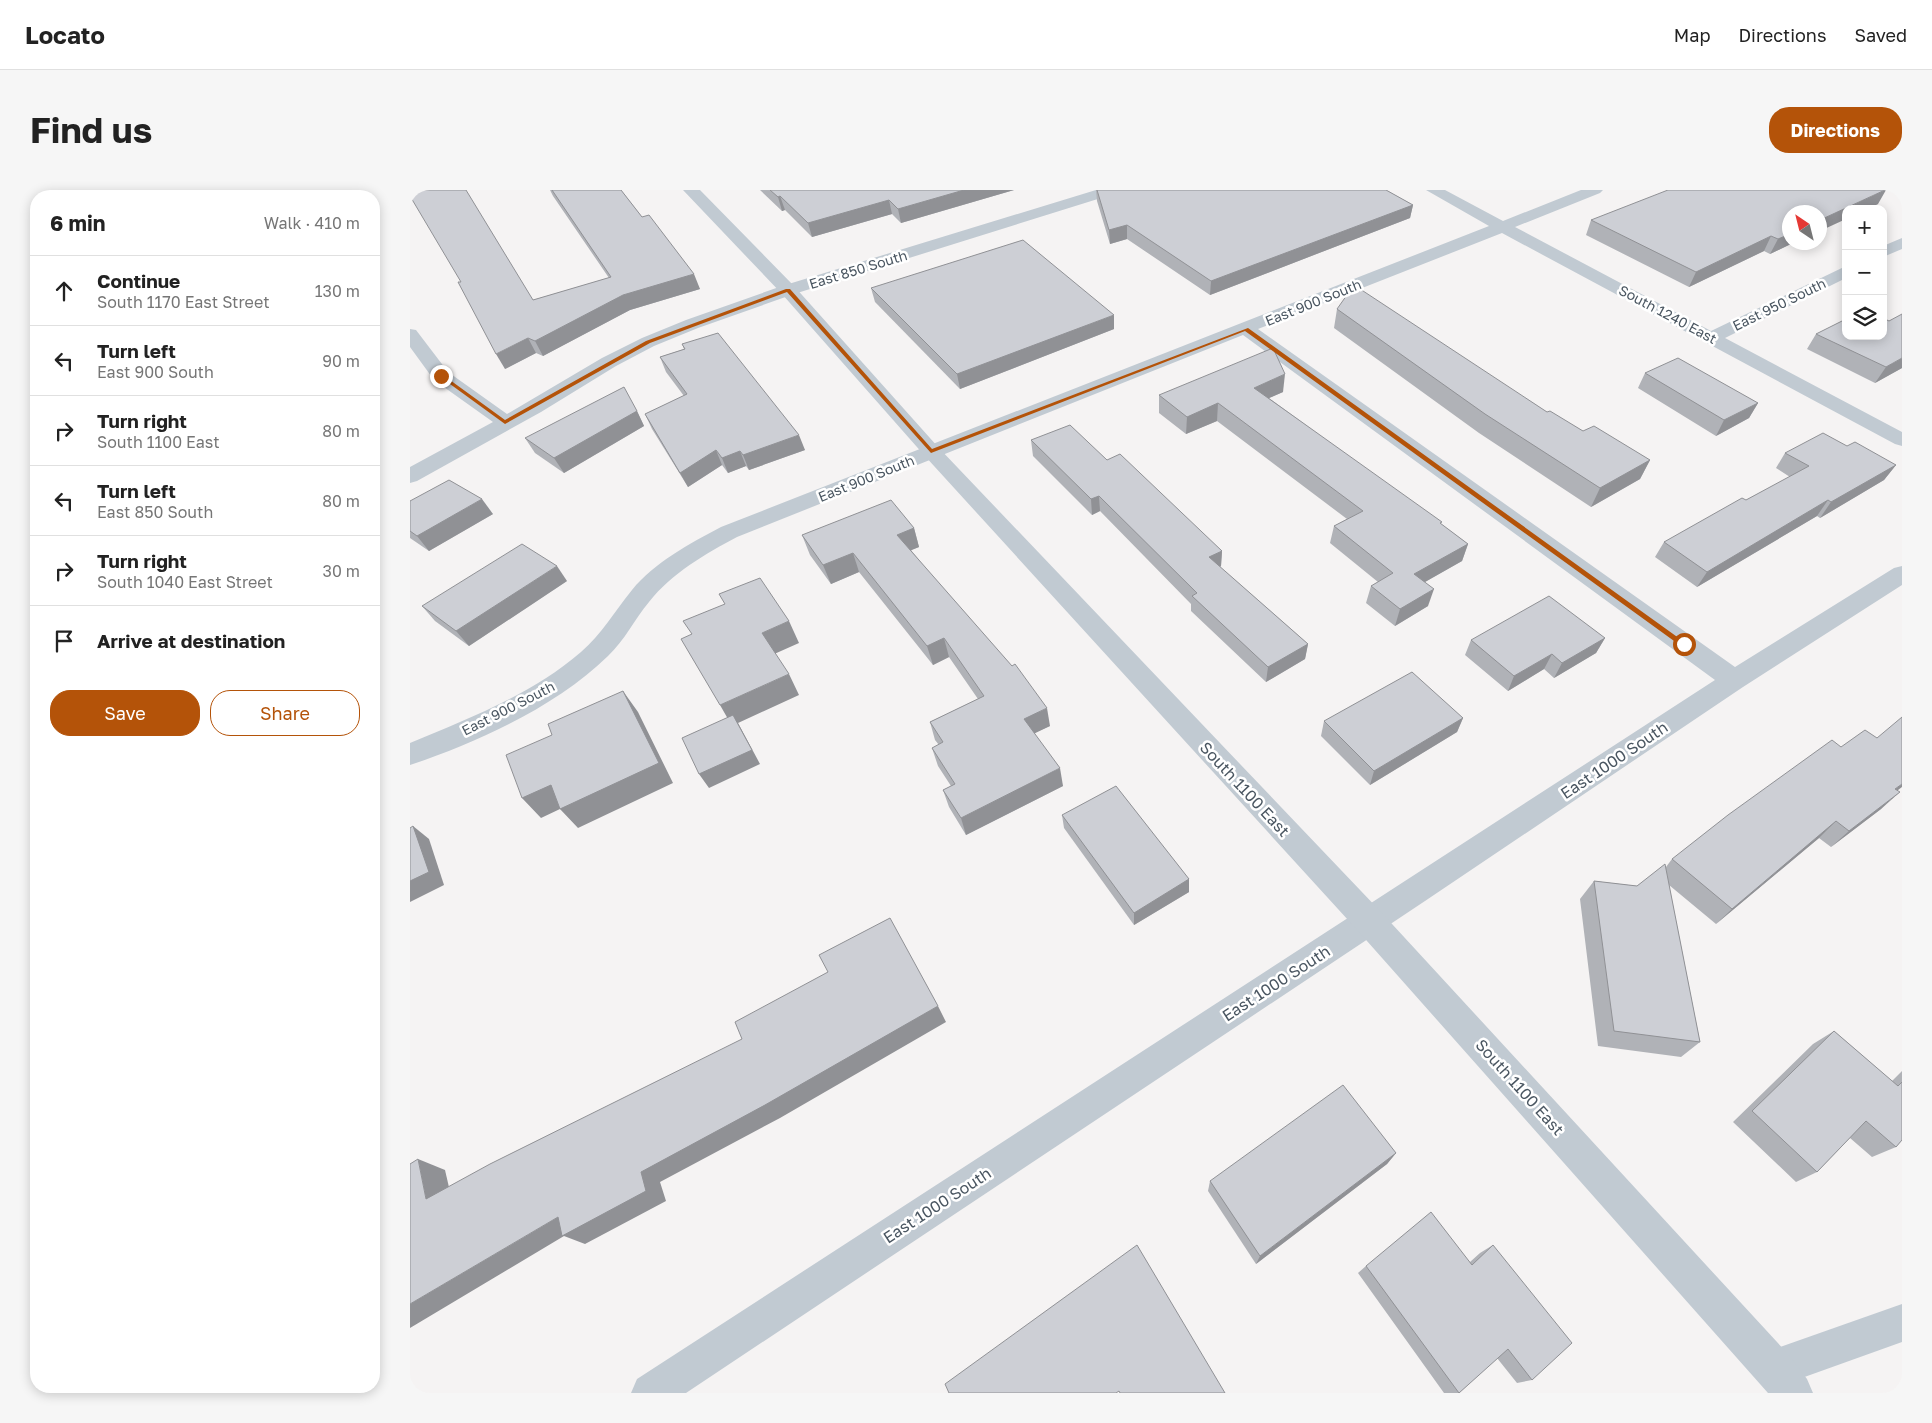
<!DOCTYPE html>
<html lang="en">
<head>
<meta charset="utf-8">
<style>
  body { margin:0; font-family:"Golos Text",sans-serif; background:#f6f6f6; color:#222 }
  .controls { position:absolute; right:15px; top:15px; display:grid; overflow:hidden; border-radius:10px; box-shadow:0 2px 12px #0003 }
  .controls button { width:45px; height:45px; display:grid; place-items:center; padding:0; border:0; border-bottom:1px solid #e0e0e0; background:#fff; color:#222; font:25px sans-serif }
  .compass { position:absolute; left:1372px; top:15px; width:45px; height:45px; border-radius:50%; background:#fff; box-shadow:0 2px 12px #0003; rotate:325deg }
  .stop { position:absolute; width:15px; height:15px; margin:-11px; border:4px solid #b45309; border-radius:50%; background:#fff }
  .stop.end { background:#b45309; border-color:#fff; box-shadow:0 1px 5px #0008 }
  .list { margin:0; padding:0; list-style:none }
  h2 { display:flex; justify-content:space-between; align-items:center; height:65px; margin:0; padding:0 20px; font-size:21px }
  h2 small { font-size:16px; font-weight:400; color:#767676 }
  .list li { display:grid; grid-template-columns:32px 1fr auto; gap:15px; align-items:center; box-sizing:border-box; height:70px; padding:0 20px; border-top:1px solid #e0e0e0 }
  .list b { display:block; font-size:19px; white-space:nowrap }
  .list p { margin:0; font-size:16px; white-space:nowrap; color:#767676 }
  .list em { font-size:16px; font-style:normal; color:#767676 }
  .actions { display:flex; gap:10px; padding:15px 20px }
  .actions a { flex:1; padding:11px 0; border:1px solid #b45309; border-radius:20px; text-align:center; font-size:18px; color:#b45309 }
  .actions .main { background:#b45309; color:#fff }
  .icon { flex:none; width:28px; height:28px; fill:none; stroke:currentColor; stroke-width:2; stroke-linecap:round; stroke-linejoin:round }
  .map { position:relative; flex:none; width:1492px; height:1203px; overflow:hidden; border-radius:20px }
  header { display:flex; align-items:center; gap:30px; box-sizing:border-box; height:70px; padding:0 25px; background:#fff; border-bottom:1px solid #e0e0e0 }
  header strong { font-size:24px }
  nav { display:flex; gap:28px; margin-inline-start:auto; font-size:18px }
  .intro { display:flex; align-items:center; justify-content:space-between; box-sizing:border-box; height:120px; padding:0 30px }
  h1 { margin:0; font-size:35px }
  .button { padding:12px 22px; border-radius:20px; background:#b45309; color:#fff; font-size:18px; font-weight:700 }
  main { display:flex; gap:30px; padding:0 30px }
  aside { flex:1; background:#fff; border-radius:20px; box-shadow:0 2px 12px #0003 }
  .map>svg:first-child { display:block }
</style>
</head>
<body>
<header>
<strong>Locato</strong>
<nav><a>Map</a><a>Directions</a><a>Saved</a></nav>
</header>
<div class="intro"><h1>Find us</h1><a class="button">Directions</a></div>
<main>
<aside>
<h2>6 min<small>Walk · 410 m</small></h2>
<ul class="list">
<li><svg class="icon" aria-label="ahead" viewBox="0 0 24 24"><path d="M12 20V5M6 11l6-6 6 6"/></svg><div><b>Continue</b><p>South 1170 East Street</p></div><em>130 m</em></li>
<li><svg class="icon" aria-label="left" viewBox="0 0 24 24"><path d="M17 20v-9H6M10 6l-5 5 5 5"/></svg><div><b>Turn left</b><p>East 900 South</p></div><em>90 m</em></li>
<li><svg class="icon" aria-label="right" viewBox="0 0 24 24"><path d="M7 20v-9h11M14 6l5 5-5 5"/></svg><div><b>Turn right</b><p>South 1100 East</p></div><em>80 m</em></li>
<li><svg class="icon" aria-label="left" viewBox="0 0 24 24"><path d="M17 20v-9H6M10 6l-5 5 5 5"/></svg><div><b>Turn left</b><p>East 850 South</p></div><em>80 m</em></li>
<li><svg class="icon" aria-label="right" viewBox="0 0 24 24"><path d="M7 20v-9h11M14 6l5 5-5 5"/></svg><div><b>Turn right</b><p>South 1040 East Street</p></div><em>30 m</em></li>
<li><svg class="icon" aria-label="arrive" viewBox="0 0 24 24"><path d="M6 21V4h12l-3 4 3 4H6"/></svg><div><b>Arrive at destination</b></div></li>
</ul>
<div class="actions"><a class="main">Save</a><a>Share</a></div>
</aside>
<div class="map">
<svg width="1492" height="1203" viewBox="0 0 1492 1203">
  <rect width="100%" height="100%" fill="#f5f3f3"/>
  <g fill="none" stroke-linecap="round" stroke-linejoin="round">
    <!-- minor -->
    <g fill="#c1cad2" fill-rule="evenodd">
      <path d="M686 0H710L707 3 384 104 288 138 244 156 206 176 131 222 7 291 0 293V277L83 232 24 190 0 157V139L6 140 38 182 97 224 192 168 232 148 276 130 372 96Z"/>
      <path d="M1016 0H1035L1093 31 1171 0H1193L1190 3 1105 37 1301 141 1436 76V88L1315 148 1492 242V256L1485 254 1092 43 848 139 1325 477 1484 378 1492 376V395L1333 497 1015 711 276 1203H221L227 1189 1305 490 833 145 327 347C295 364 262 383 239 412 224 430 215 450 198 466 147 516 67 553 0 575V553C60 528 121 505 171 462 192 444 204 422 222 400 245 372 279 354 311 337L1079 36Z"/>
      <path d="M1492 48V59L1473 67V56Z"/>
      <path d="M1492 1114V1152L1364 1198 1350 1192 1344 1178 1350 1164Z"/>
    </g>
    <!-- tertiary -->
    <path fill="#c1cad2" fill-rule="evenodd" d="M273 0H290L384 96 528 257 971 722 1378 1164 1397 1189 1403 1203H1358L949 742 514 265 372 104Z"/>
  </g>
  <!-- wall -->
  <g fill="#b0b2b7">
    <path d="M140 0H211L232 27 290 99 220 120 133 166 126 163 95 179 123 110 199 88 143 6Z"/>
    <path d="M350 0H604L491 33 482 24 402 47 375 20 372 21Z"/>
    <path d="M686 0H976L1003 15 1000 28 800 105 717 49 700 54 687 11Z"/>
    <path d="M1468 14 1457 19H1436L1380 52H1385L1360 64 1354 61 1279 97 1176 45 1181 30Z"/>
    <path d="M461 98 704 139 550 199 465 112Z"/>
    <path d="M927 119 1137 222 1173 241 1240 270 1230 289 1181 317 1069 243 924 138Z"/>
    <path d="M1406 144 1492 178 1465 193 1397 159Z"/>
    <path d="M272 154 395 260 339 280 336 276 318 283 312 275 278 297 242 239 235 224 274 206 256 182 250 167 274 159Z"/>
    <path d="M1235 183 1348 213 1339 228 1306 246 1228 198Z"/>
    <path d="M873 202 859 208 1058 354 1052 371 1015 392 1018 416 985 436 956 413 961 396 968 392 920 353 924 336 937 329 807 231 776 244 749 223V205Z"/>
    <path d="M227 221 234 236 154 283 125 263 115 248Z"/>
    <path d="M621 250 697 270 812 361 811 376 810 377 898 454 895 469 856 492 781 421V414L690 321 682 325 623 266Z"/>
    <path d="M1437 256 1486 275 1474 290 1410 328 1407 326 1287 397 1245 367 1254 352 1336 310 1380 287 1366 278 1375 263Z"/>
    <path d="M0 311 83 324 19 361 0 348Z"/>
    <path d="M504 338 509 357 501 360 640 536 624 543 653 596 556 645 539 617 533 600 541 596 528 576 522 558 529 555 525 550 520 532 568 509 539 467 523 475 449 382 421 394 400 365 392 345Z"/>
    <path d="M157 391 59 456 25 431 12 416Z"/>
    <path d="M1195 448 1186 463 1144 488 1134 479 1098 501 1055 465 1061 450Z"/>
    <path d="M1053 528 1047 542 960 595 911 546 914 531Z"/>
    <path d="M1487 600 1471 619 1421 657 1409 648 1306 734 1259 695 1290 852 1271 867 1188 856 1170 709 1184 691 1227 696 1256 677 1262 669Z"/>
    <path d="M652 625 779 689V702L724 735 654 638Z"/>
    <path d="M1424 841 1482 891 1492 881V950L1486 957 1462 967 1440 948 1407 982 1386 992 1323 932 1403 854Z"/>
    <path d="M986 963 977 974 846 1074 798 1001 800 991Z"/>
    <path d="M1083 1055 1122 1190 1107 1193 1087 1168 1049 1203H1034L948 1083 956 1076 1060 1072 1070 1063Z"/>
  </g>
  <!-- shaded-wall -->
  <g fill="#909195">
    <path d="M554 0H604L491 33 488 19Z"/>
    <path d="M1475 0H1476L1468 14 1457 19H1436V29L1410 41V30Z"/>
    <path d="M370 6 375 20 372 21 368 7Z"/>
    <path d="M479 10 482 24 402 47 398 33Z"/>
    <path d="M1003 15 1000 28 800 105 801 91Z"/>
    <path d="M717 35V49L700 54 699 40Z"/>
    <path d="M1380 44V52H1385L1360 64 1368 49Z"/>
    <path d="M1361 46 1354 61 1279 97 1286 82Z"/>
    <path d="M284 84 290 99 220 120 133 166 125 151 213 105Z"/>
    <path d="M704 125V139L550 199 547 184Z"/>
    <path d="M118 148 126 163 95 179 86 164Z"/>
    <path d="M1492 168V178L1465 193 1476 177Z"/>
    <path d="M875 184 873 202 843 215 844 198Z"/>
    <path d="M808 213 807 231 776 244 777 227Z"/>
    <path d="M1348 213 1339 228 1306 246 1314 230Z"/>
    <path d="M227 221 234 236 154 283 144 268Z"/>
    <path d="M389 245 395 260 339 280 333 265Z"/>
    <path d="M306 260 312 275 278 297 270 283Z"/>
    <path d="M330 261 336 276 318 283 312 268Z"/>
    <path d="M1240 270 1230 289 1181 317 1190 298Z"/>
    <path d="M1486 275 1474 290 1410 328 1421 312Z"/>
    <path d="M689 306 690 321 682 325 681 309Z"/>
    <path d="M72 309 83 324 19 361 7 346Z"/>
    <path d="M1418 310 1407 326 1287 397 1297 382Z"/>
    <path d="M504 338 509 357 492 364 487 345Z"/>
    <path d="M1058 354 1052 371 999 401 1004 384Z"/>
    <path d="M812 361 811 376 798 383 799 367Z"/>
    <path d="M443 363 449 382 421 394 413 375Z"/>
    <path d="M147 376 157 391 59 456 46 441Z"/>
    <path d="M1024 399 1018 416 985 436 990 419Z"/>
    <path d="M379 431 389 453 362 465 352 443Z"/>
    <path d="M534 448 539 467 523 475 517 456Z"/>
    <path d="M1195 448 1186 463 1144 488 1152 473Z"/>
    <path d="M898 454 895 469 856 492 858 477Z"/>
    <path d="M1142 464 1134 479 1098 501 1104 486Z"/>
    <path d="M379 484 389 505 328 533 350 574 299 598 289 584 322 536 310 515Z"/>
    <path d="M213 501 228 522 263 593 168 638 150 619 131 628 112 608Z"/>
    <path d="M637 518 640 536 617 547 614 529Z"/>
    <path d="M1053 528 1047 542 960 595 964 581Z"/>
    <path d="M650 578 653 596 556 645 551 628Z"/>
    <path d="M1492 594V597L1467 616 1485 599Z"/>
    <path d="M1490 602 1471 619 1421 657 1439 641Z"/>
    <path d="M1426 631 1409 648 1306 734 1322 719Z"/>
    <path d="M3 636 19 649 34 695 0 712V691Z"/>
    <path d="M779 689V702L724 735V723Z"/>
    <path d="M528 816 536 832 370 928 250 992 256 1011 175 1054 154 1046 0 1138V1114L148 1027Z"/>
    <path d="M986 963 977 974 846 1074 850 1066Z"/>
    <path d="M8 969 35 980 44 1019 16 1009Z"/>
  </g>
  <!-- building -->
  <g fill="#cdcfd5" stroke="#909195">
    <path d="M0 0H56L123 110 201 87 142 0H211L232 27 239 25 284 84 213 105 125 151 118 148 86 164 48 92H51L0 6Z"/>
    <path d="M360 0H554L488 19 479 10 398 33 370 6 368 7Z"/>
    <path d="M687 0H976L1003 15 801 91 717 35 699 40Z"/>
    <path d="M1258 0H1475L1410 30V22H1380V44L1368 49 1361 46 1286 82 1181 30Z"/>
    <path d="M613 50 704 125 547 184 461 98Z"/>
    <path d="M944 95 1137 222 1140 221 1173 241 1184 236 1240 270 1190 298 1075 224 927 119Z"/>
    <path d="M1492 124V168L1476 177 1406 144 1436 129V146H1473V128L1479 131Z"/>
    <path d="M308 143 389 245 333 265 330 261 312 268 306 260 270 283 235 224 277 204 250 167 275 159 272 154Z"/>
    <path d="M863 158 875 184 844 198 1032 332 1030 333 1058 354 1004 384 1024 399 990 419 961 396 983 383 924 336 953 321 808 213 777 227 749 205Z"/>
    <path d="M1268 168 1348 213 1314 230 1235 183Z"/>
    <path d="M214 197 227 221 144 268 115 248Z"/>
    <path d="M660 235 697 270 710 264 812 361 799 367 898 454 858 477 782 406 787 403 689 306 681 309 621 250Z"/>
    <path d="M1413 243 1437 256 1445 252 1486 275 1421 312 1418 310 1297 382 1254 352 1332 308 1336 310 1399 276 1375 263Z"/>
    <path d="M39 290 72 309 7 346 0 341V311Z"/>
    <path d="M481 310 504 338 487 345 602 476 605 474 637 518 614 529 650 578 551 628 533 600 545 594 522 558 533 552 520 532 574 506 534 448 517 456 443 363 413 375 392 345Z"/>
    <path d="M112 354 147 376 46 441 12 416Z"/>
    <path d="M350 388 379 431 352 443 379 484 310 515 271 449 282 444 273 431 315 414 309 404Z"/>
    <path d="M1139 406 1195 448 1152 473 1142 464 1104 486 1061 450Z"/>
    <path d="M1002 482 1053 528 964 581 914 531Z"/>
    <path d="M213 501 249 573 150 619 141 595 112 608 96 565 142 545 138 534Z"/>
    <path d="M323 525 342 560 289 584 272 548Z"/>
    <path d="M1492 527V594L1485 599 1490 602 1439 641 1426 631 1322 719 1262 669 1318 625 1422 550 1431 557 1455 540 1467 548Z"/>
    <path d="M706 596 779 689 724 723 652 625Z"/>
    <path d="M3 636 19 682 0 691V638Z"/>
    <path d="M1255 674 1290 852 1204 841 1184 691 1227 696Z"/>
    <path d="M480 728 528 816 355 915 231 982 236 1001 152 1046 148 1027 0 1114V974L8 969 16 1009 80 974 332 849 325 832 418 782 409 765Z"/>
    <path d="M1424 841 1488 896 1492 892V950L1486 957 1456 931 1407 982 1342 921Z"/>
    <path d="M933 895 986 963 850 1066 800 991Z"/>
    <path d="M1021 1022 1062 1075 1083 1055 1162 1153 1122 1190 1098 1159 1049 1203 956 1076Z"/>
    <path d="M727 1055 815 1203H710L709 1201 706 1203H539L535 1194Z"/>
  </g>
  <!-- route -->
  <path fill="#b45309" d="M376 99H380L522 259 838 138 1277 454 1271 456 835 141 521 263 377 102 240 153 95 234 29 186 33 185 95 230 236 151Z"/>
  <g text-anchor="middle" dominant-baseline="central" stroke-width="5" stroke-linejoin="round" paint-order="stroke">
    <!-- far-street labels -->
    <g font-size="14" fill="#4a5661" stroke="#fff">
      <text transform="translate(448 79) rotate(-17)">East 850 South</text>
      <text transform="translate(903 112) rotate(-22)">East 900 South</text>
      <text transform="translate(1369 114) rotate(-26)">East 950 South</text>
      <text transform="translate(1258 124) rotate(28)">South 1240 East</text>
      <text transform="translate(456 288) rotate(-22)">East 900 South</text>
      <text transform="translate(98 518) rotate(-27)">East 900 South</text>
    </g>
    <!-- street labels -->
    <g font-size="16" fill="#4a5661" stroke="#fff">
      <text transform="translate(1204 570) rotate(-34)">East 1000 South</text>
      <text transform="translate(835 599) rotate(47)">South 1100 East</text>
      <text transform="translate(866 793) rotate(-33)">East 1000 South</text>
      <text transform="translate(1110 897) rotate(48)">South 1100 East</text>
      <text transform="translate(527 1015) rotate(-33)">East 1000 South</text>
    </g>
  </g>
</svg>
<div class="controls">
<button>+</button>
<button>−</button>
<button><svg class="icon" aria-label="layers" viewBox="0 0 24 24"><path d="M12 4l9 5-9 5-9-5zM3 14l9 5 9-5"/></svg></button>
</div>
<svg class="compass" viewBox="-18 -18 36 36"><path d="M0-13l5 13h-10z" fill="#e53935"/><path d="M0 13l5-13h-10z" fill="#767676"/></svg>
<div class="stop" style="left:1274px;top:454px"></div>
<div class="stop end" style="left:31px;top:186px"></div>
</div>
</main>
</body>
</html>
